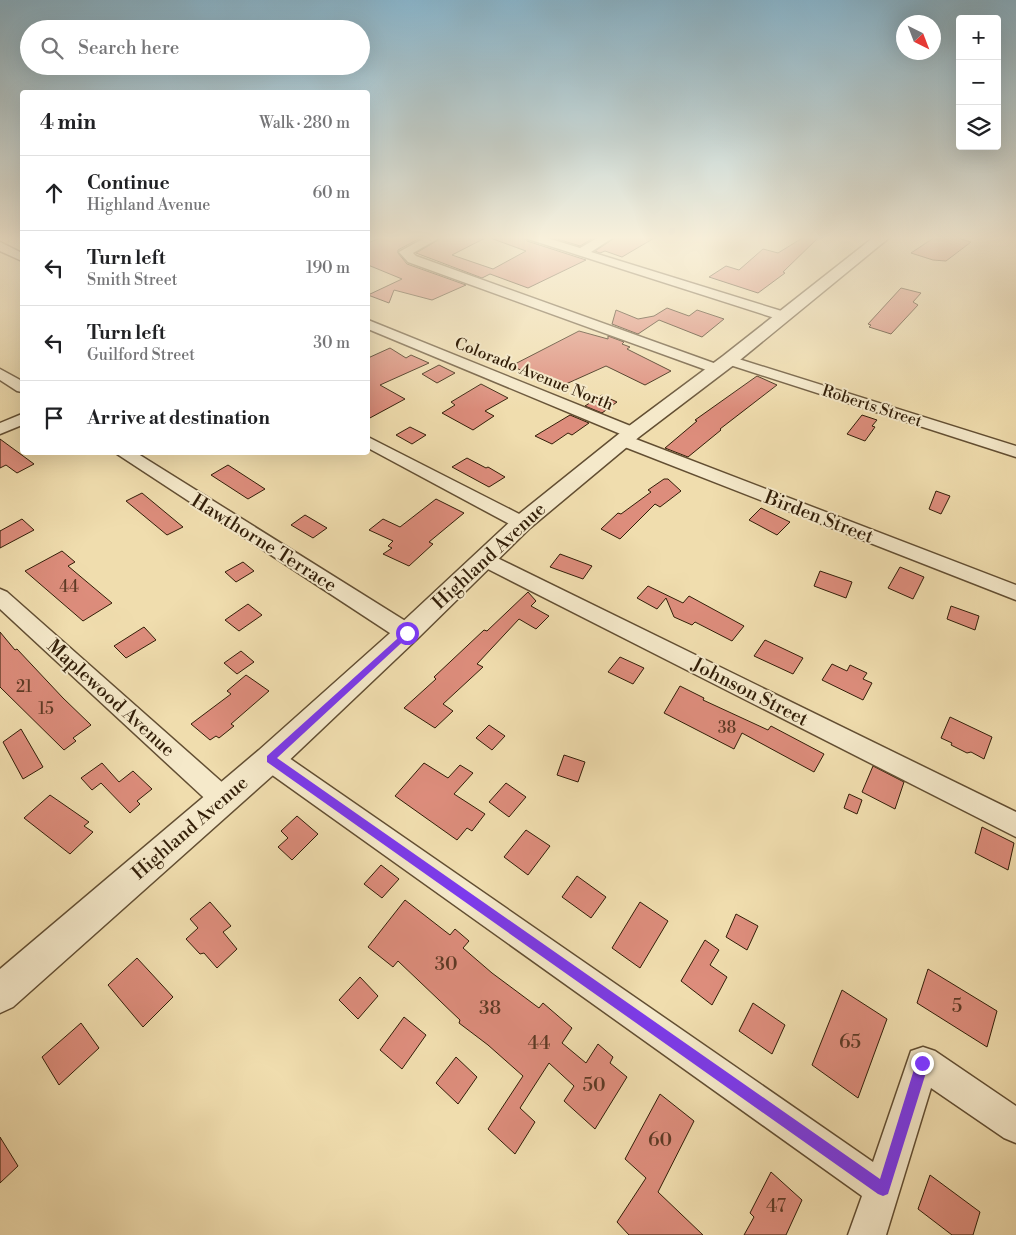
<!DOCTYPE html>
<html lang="en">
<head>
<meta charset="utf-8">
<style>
  body { margin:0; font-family:"Libre Bodoni",serif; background:#f2f2f2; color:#202124 }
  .controls { position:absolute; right:15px; top:15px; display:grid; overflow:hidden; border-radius:5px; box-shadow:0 5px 20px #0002 }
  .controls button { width:45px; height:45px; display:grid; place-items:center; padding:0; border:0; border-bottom:1px solid #e0e0e0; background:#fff; color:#202124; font:25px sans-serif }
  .compass { position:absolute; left:896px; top:15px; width:45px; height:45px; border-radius:50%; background:#fff; box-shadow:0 5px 20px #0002; rotate:138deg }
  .stop { position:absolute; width:15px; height:15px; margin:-11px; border:4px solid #7c3aed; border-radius:50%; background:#fff }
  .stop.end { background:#7c3aed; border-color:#fff; box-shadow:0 1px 5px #0008 }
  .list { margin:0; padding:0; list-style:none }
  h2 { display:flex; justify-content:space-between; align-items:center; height:65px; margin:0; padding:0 20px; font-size:21px }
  h2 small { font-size:16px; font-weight:400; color:#757577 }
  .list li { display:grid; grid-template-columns:32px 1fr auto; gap:15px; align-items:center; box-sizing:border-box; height:75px; padding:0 20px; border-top:1px solid #e0e0e0 }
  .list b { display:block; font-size:19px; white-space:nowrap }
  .list p { margin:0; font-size:16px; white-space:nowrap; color:#757577 }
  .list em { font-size:16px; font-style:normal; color:#757577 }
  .icon { flex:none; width:28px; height:28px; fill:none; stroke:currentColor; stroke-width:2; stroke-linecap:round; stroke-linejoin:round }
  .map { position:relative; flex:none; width:1016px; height:1235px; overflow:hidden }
  .search { position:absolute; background:#fff; box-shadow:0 5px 20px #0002; left:20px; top:20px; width:350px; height:55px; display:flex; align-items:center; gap:12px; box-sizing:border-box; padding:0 18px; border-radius:28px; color:#757577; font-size:19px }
  .panel { position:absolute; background:#fff; box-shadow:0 5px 20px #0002; left:20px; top:90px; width:350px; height:365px; border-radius:5px }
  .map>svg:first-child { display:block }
</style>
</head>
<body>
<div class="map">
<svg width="1016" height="1235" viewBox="0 0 1016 1235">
  <rect width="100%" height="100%" fill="#f0ddae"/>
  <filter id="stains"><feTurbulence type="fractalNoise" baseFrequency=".004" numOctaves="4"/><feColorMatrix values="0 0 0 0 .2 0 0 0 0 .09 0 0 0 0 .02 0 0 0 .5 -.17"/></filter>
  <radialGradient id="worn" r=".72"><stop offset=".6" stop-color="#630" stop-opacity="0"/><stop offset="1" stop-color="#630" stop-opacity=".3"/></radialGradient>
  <!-- building -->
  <g fill="#dd8d7c" stroke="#321e08">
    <path d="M382 237H422L398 250V253L407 264 466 285 432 300 394 290 389 303 368 295 402 279 368 265V243Z"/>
    <path d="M443 237H487L452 255 493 269 526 251 493 239 494 237H524L527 241 586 260 528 288 490 274 482 278 416 253Z"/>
    <path d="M551 237H595L580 246Z"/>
    <path d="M616 237H656L622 257 605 251 600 253 595 251Z"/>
    <path d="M804 237H819L783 272 785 273 758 293 709 277 726 266 739 270 763 249 778 253Z"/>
    <path d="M935 237H954L971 242 946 261 933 260 911 253Z"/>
    <path d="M901 288 921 293 913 302 918 305 891 334 869 327 871 325 868 324Z"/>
    <path d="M667 308 689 316 697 310 724 319 702 337 659 320 638 334 612 324 616 310 638 319 654 316Z"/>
    <path d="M579 331 608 339V336L624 342 622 344 630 347 627 349 671 371 645 385 606 366 557 388 526 375 528 373 511 366Z"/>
    <path d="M390 348 406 358 411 355 429 363 380 385 405 399 368 419V358Z"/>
    <path d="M439 365 455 373 437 383 422 374Z"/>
    <path d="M757 376 777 385 720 429 721 430 688 457 665 448 697 421 695 420Z"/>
    <path d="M481 384 508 398 485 411 494 416 473 430 442 413 455 405 451 402Z"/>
    <path d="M602 395 617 402 602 413 585 406Z"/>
    <path d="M570 415 589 423 572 435 568 433 552 444 535 436Z"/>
    <path d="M862 415 877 420 872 426 875 427 865 441 847 434Z"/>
    <path d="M410 427 426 435 412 444 396 435Z"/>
    <path d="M0 439 34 464 17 473 6 465 0 468Z"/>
    <path d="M467 458 486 468 488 467 505 477 489 487 452 467Z"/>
    <path d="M228 465 265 489 248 499 211 475Z"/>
    <path d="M664 479H668L681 491 660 507 655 504 620 539 601 529 618 513 621 514 651 492 648 490Z"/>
    <path d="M936 491 950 496 941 514 929 509Z"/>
    <path d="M142 493 183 527 167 535 126 501Z"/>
    <path d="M436 499 464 513 429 542 433 544 409 566 383 554 392 548 388 546 393 541 369 530 383 519 400 527Z"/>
    <path d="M761 508 790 522 777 535 749 520Z"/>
    <path d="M305 515 327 528 313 538 291 525Z"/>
    <path d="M22 519 34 530 0 548V531Z"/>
    <path d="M62 551 75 562 68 566 112 603 83 621 25 571Z"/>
    <path d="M560 554 592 566 583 579 550 567Z"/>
    <path d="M243 562 254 571 236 582 225 572Z"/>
    <path d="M900 567 924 577 913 599 888 588Z"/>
    <path d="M820 571 852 582 846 598 814 586Z"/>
    <path d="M648 586 683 603 689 596 744 626 732 641 695 622 692 625 674 617 666 598 657 609 637 598Z"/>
    <path d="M528 592 536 601 531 606 549 616 536 629 519 619 477 664 483 667 443 704 453 711 435 728 404 708 436 679 434 677 484 630 487 631Z"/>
    <path d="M248 604 262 615 239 631 225 620Z"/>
    <path d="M951 606 979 616 975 630 947 619Z"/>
    <path d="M144 627 156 640 126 658 114 646Z"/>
    <path d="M0 632 15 650 17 649 63 698 91 725 73 738 76 741 64 750 0 687Z"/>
    <path d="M765 640 803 658 793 674 754 656Z"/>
    <path d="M241 651 254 662 237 674 224 663Z"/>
    <path d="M620 657 644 668 633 684 608 672Z"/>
    <path d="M832 664 847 671 850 665 867 673 863 679 872 683 863 700 822 680Z"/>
    <path d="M246 675 269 691 231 724 234 726 219 738 216 736 210 740 191 724 231 694 227 691Z"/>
    <path d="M680 686 704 698 703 700 768 730 771 726 824 754 814 772 742 733 734 749 664 713Z"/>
    <path d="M950 717 992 737 984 759 971 752 967 753 951 745 952 743 941 738Z"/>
    <path d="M489 725 505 736 492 750 476 738Z"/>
    <path d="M21 729 43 767 23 779 3 742Z"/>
    <path d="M564 755 585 762 578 782 557 775Z"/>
    <path d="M102 763 119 782 133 771 152 789 137 801 140 804 130 813 101 783 92 790 81 778Z"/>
    <path d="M424 763 448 778 460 765 473 773 454 794 485 814 472 831 467 828 457 840 395 796Z"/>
    <path d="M873 766 904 782 895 809 862 792Z"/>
    <path d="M506 783 526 797 509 817 489 802Z"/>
    <path d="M849 794 862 800 857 814 844 808Z"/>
    <path d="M50 795 89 822 84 826 93 832 70 854 24 818Z"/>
    <path d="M297 816 318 834 292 860 278 847 288 838 281 831Z"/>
    <path d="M982 827 1014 843 1008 870 975 853Z"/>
    <path d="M526 830 550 846 528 875 504 857Z"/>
    <path d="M381 865 399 879 382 898 364 884Z"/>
    <path d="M577 876 606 897 591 918 562 897Z"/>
    <path d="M405 900 450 935 455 929 469 941 463 948 492 973 539 1008 543 1003 572 1028 562 1043 586 1063 598 1044 613 1057 610 1063 627 1077 595 1129 564 1101 574 1086 549 1063 520 1108 535 1122 515 1154 488 1129 523 1076 488 1045 459 1023 460 1020 398 961 393 967 368 947Z"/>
    <path d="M210 902 231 926 223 932 237 949 217 968 204 953 200 954 186 939 198 928 190 919Z"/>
    <path d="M640 902 668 921 640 968 612 948Z"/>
    <path d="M736 914 758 926 747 950 726 937Z"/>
    <path d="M705 940 719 950 710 965 727 977 712 1005 681 981Z"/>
    <path d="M137 958 173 997 143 1027 108 985Z"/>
    <path d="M928 969 997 1011 987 1047 917 1003Z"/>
    <path d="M360 977 378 996 358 1019 339 1000Z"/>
    <path d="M842 990 887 1019 858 1098 812 1065Z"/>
    <path d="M753 1003 785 1025 772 1054 739 1031Z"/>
    <path d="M404 1017 426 1035 402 1069 380 1050Z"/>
    <path d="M81 1023 99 1048 59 1085 42 1057Z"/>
    <path d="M456 1057 477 1077 458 1104 436 1083Z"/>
    <path d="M660 1094 694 1121 658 1192 703 1235H629L617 1222 646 1178 625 1159Z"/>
    <path d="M0 1137 18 1166 0 1183Z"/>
    <path d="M771 1172 802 1200 786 1235H744L754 1217 750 1213Z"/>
    <path d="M930 1175 980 1212 973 1235H952L918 1209Z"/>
  </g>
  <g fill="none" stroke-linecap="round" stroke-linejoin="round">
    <defs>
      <g id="minor">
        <path d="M426 237H441L413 253 416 256 722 366 724 369 722 372H712L408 262 399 252Z"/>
        <path d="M526 237H544L580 248 599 237H614L591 252 788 313 790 316 783 320 778 319 528 239Z"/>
        <path d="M0 242 22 253V261L0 251Z"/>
        <path d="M368 320 638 429 640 433 638 437 633 438 1016 585V600L617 444 615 440 617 436 623 435 368 329Z"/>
        <path d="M729 356 1016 446V457L724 363 722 360 724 357Z"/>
        <path d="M0 369 22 381V392L17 391 0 380Z"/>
        <path d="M22 414V425L0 434V423Z"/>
        <path d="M368 437 529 519 531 523 529 527 522 529 515 527 368 448Z"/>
        <path d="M114 452H135L415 627 418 633 415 639 407 641 399 639Z"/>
        <path d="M485 552 1016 812V837L478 564 475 559 478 554Z"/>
        <path d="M0 589 7 592 232 791 236 799 232 807 223 811 214 807 0 609Z"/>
        <path d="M270 748 279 751 873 1162 911 1051 923 1047 935 1051 1016 1106V1143L1004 1138 931 1088 886 1235H848L862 1196 261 767 258 759 261 751Z"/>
      </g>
      <path id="tertiary" d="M874 237H890L735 364 639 437 530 528 416 640 281 768 13 1007 0 1013V969L259 750 398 626 514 518 625 429 723 356Z"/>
    </defs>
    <!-- minor casing -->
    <use href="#minor" stroke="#624e32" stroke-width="3"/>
    <!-- tertiary casing -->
    <use href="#tertiary" stroke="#624e32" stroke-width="3"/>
    <!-- minor -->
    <use href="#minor" fill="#f5e9ca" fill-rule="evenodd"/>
    <!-- tertiary -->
    <use href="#tertiary" fill="#f5e9ca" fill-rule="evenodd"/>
  </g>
  <!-- sky -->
  <linearGradient id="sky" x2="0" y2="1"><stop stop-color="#89b7cf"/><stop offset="0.58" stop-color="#f8f0db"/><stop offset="1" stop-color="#f8f0db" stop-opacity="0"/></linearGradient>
  <rect width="1016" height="410" fill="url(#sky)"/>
  <!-- route -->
  <path fill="#7c3aed" d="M407 630 410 631V635L277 758 880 1179 916 1063 918 1059 922 1057 927 1059 929 1063 888 1194 883 1196 878 1194 267 762V756Z"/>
  <g text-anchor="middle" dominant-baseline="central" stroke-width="4" stroke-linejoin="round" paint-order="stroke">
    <!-- far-street labels -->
    <g font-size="16" fill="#321e08" stroke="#f5e9ca">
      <text transform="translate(534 374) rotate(22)">Colorado Avenue North</text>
      <text transform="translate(872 406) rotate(18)">Roberts Street</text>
    </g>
    <!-- number labels -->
    <g font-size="16" fill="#5d3a25">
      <text x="69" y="587">44</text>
      <text x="24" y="687">21</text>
      <text x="46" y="709">15</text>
      <text x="727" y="728">38</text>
    </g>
    <!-- street labels -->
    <g font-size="19" fill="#321e08" stroke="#f5e9ca">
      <text transform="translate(819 517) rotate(21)">Birden Street</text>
      <text transform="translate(264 543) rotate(32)">Hawthorne Terrace</text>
      <text transform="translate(489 556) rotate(-43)">Highland Avenue</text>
      <text transform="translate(750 692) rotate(27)">Johnson Street</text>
      <text transform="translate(111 698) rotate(42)">Maplewood Avenue</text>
      <text transform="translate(190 828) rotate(-41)">Highland Avenue</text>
    </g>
    <!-- near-number labels -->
    <g font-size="19" fill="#5d3a25">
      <text x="446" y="964">30</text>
      <text x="957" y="1006">5</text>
      <text x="490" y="1008">38</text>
      <text x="850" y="1042">65</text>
      <text x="539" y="1043">44</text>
      <text x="594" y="1085">50</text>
      <text x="660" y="1140">60</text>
      <text x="776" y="1206">47</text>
    </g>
  </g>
  <rect width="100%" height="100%" filter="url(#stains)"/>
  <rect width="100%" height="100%" fill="url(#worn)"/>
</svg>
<div class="controls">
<button>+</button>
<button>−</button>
<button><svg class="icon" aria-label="layers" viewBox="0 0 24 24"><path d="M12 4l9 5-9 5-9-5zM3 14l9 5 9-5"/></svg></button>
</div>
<svg class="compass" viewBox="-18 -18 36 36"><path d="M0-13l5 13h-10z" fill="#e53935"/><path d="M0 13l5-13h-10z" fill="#757577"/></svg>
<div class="stop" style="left:407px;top:633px"></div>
<div class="stop end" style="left:922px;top:1063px"></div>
<div class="search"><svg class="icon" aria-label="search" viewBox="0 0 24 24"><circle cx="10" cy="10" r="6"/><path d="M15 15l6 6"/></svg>Search here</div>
<section class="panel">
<h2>4 min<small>Walk · 280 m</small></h2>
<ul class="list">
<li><svg class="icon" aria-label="ahead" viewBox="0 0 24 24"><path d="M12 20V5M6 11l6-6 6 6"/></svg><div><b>Continue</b><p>Highland Avenue</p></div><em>60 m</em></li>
<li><svg class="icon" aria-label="left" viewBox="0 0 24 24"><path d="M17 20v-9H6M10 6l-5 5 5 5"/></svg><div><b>Turn left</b><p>Smith Street</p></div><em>190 m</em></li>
<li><svg class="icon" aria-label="left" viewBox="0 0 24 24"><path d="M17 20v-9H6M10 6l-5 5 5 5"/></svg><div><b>Turn left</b><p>Guilford Street</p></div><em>30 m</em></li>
<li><svg class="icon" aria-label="arrive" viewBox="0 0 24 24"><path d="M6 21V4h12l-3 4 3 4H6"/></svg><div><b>Arrive at destination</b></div></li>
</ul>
</section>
</div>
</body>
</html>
